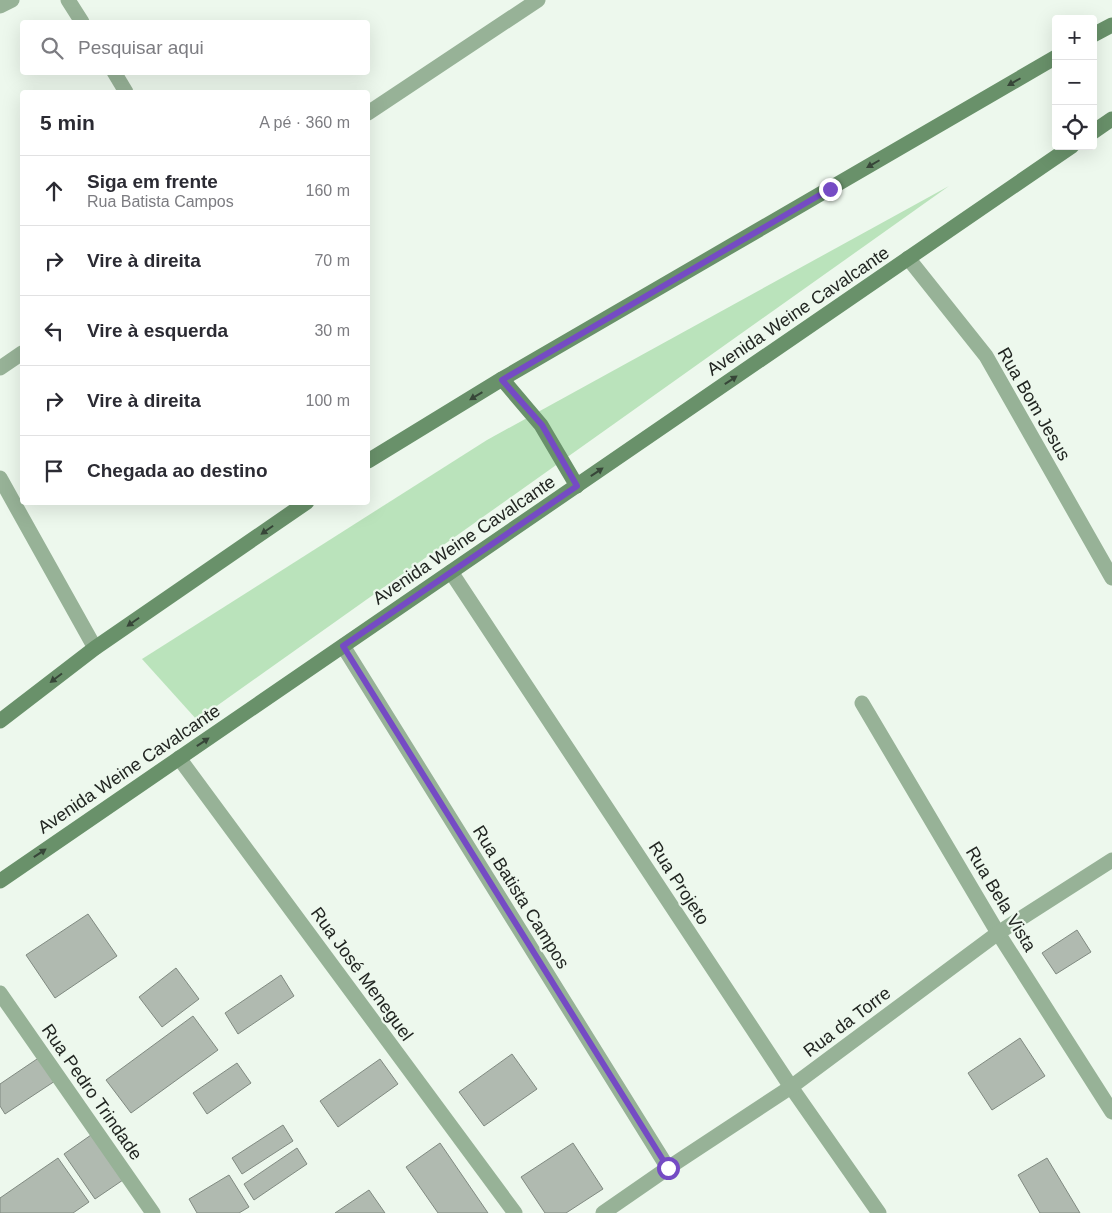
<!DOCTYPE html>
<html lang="pt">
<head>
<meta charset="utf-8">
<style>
  body { margin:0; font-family:Helvetica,sans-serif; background:#f2f2f3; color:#2b2b33 }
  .controls { position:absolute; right:15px; top:15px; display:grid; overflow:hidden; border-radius:5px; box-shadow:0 5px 20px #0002 }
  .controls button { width:45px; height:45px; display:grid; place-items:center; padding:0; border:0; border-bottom:1px solid #e1e1e2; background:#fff; color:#2b2b33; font:25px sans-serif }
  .stop { position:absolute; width:15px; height:15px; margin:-11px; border:4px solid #754bc4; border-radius:50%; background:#fff }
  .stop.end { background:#754bc4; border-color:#fff; box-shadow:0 1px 5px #0008 }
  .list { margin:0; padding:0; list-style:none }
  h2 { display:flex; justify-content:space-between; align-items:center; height:65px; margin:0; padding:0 20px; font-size:21px }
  h2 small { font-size:16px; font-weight:400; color:#7c7c81 }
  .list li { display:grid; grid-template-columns:32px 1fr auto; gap:15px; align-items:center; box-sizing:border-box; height:70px; padding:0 20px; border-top:1px solid #e1e1e2 }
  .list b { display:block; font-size:19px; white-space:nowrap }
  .list p { margin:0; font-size:16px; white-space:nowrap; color:#7c7c81 }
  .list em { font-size:16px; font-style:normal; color:#7c7c81 }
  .icon { flex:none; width:28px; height:28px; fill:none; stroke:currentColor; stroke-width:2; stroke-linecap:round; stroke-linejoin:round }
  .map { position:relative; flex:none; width:1112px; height:1213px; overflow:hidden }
  .search { position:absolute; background:#fff; box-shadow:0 5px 20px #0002; left:20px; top:20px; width:350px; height:55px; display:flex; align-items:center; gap:12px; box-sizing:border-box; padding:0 18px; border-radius:5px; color:#7c7c81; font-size:19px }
  .panel { position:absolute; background:#fff; box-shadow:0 5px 20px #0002; left:20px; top:90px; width:350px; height:415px; border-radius:5px }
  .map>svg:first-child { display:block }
</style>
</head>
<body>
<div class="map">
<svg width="1112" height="1213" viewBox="0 0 1112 1213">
  <rect width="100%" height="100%" fill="#edf8ed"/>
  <!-- green -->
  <path fill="#bae3bb" d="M949 186 197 720 142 659 487 440Z"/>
  <!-- building -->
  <g fill="#b0bab0" stroke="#808a81">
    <path d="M88 914 117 956 55 998 26 955Z"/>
    <path d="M1077 930 1091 952 1056 974 1042 953Z"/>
    <path d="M176 968 199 999 162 1027 139 997Z"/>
    <path d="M281 975 294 996 238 1034 225 1013Z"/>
    <path d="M193 1016 218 1050 131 1113 106 1080Z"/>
    <path d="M1020 1038 1045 1076 992 1110 968 1073Z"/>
    <path d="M512 1054 537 1089 484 1126 459 1092Z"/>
    <path d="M40 1057 55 1081 5 1114 0 1106V1084Z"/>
    <path d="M380 1059 398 1084 338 1127 320 1101Z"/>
    <path d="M237 1063 251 1083 207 1114 193 1093Z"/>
    <path d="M283 1125 293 1141 242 1174 232 1158Z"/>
    <path d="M91 1135 123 1180 95 1199 64 1154Z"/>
    <path d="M440 1143 488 1213H438L406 1167Z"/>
    <path d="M573 1143 603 1189 566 1213H545L521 1177Z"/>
    <path d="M297 1148 307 1164 254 1200 244 1184Z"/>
    <path d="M58 1158 89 1202 73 1213H0V1198Z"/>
    <path d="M1047 1158 1080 1213H1040L1018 1175Z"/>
    <path d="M229 1175 249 1207 239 1213H197L189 1199Z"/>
    <path d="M369 1190 385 1213H335Z"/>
  </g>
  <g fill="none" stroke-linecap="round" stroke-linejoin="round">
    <!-- minor -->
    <g stroke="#97b297" stroke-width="15">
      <path d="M68 0 82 22"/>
      <path d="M0 6 12 0"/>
      <path d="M114 72 126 92"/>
      <path d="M368 113 538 0"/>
      <path d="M908 258 986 356 1112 578"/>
      <path d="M0 368 22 353"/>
      <path d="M0 478 95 648"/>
      <path d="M451 572 791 1087 879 1213"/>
      <path d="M343 646 668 1168"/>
      <path d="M862 703 998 933 1112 1112"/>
      <path d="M179 758 515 1213"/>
      <path d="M0 993 153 1213"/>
      <path d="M603 1213 668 1168 791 1087 998 933 1112 860"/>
    </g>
    <!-- secondary -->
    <g stroke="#69916a" stroke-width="15">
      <path d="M1093 35 1112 25"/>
      <path d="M1093 132 1112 119"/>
      <path d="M502 379 541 425 577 486"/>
      <path d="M368 461 502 379 1056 57"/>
      <path d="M0 721 95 648 307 502"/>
      <path d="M0 881 1072 146"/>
    </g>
  </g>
  <!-- one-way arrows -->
  <defs><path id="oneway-solid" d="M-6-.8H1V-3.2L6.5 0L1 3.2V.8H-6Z" transform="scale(1.25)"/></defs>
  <g fill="#374638">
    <use href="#oneway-solid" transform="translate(1014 82) rotate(150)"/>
    <use href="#oneway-solid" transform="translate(873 164) rotate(150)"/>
    <use href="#oneway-solid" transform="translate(731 380) rotate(-34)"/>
    <use href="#oneway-solid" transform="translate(476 396) rotate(149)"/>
    <use href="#oneway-solid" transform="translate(597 472) rotate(-34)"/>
    <use href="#oneway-solid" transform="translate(267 530) rotate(145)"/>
    <use href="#oneway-solid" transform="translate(133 622) rotate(145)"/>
    <use href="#oneway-solid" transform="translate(56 678) rotate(143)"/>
    <use href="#oneway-solid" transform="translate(203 742) rotate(-34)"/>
    <use href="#oneway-solid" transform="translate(40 853) rotate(-34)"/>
  </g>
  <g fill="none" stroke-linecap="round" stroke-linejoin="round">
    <!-- route -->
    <path stroke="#754bc4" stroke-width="6" d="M668 1168 343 646 577 486 542 425 502 380 830 189"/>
  </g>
  <g text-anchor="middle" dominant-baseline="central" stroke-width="4.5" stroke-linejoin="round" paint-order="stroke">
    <!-- street labels -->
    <g font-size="18" fill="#222622" stroke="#edf8ed">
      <text transform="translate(798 311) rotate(-34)">Avenida Weine Cavalcante</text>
      <text transform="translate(1034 404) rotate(60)">Rua Bom Jesus</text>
      <text transform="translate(464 540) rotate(-34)">Avenida Weine Cavalcante</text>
      <text transform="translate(129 769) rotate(-34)">Avenida Weine Cavalcante</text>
      <text transform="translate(679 883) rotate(57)">Rua Projeto</text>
      <text transform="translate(521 897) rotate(58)">Rua Batista Campos</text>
      <text transform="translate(1001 899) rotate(59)">Rua Bela Vista</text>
      <text transform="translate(362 974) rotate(54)">Rua José Meneguel</text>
      <text transform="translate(847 1022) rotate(-37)">Rua da Torre</text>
      <text transform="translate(92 1092) rotate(55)">Rua Pedro Trindade</text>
    </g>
  </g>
</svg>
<div class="controls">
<button>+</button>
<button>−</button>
<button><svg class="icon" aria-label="locate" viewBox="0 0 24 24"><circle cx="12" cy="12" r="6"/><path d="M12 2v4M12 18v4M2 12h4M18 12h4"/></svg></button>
</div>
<div class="stop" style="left:668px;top:1168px"></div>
<div class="stop end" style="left:830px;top:189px"></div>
<div class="search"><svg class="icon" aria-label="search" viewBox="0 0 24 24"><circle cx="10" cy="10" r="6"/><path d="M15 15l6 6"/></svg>Pesquisar aqui</div>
<section class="panel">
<h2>5 min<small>A pé · 360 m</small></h2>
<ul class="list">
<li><svg class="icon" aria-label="ahead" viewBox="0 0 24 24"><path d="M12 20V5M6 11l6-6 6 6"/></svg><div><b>Siga em frente</b><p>Rua Batista Campos</p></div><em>160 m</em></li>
<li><svg class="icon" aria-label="right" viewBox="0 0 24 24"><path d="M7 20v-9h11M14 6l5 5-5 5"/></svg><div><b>Vire à direita</b></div><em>70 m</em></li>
<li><svg class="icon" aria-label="left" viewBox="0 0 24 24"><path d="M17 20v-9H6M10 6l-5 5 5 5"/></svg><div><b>Vire à esquerda</b></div><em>30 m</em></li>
<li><svg class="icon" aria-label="right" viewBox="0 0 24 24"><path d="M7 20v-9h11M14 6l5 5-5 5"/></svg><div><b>Vire à direita</b></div><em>100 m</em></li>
<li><svg class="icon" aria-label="arrive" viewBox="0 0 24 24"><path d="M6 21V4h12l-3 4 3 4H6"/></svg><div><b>Chegada ao destino</b></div></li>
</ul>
</section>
</div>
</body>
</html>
